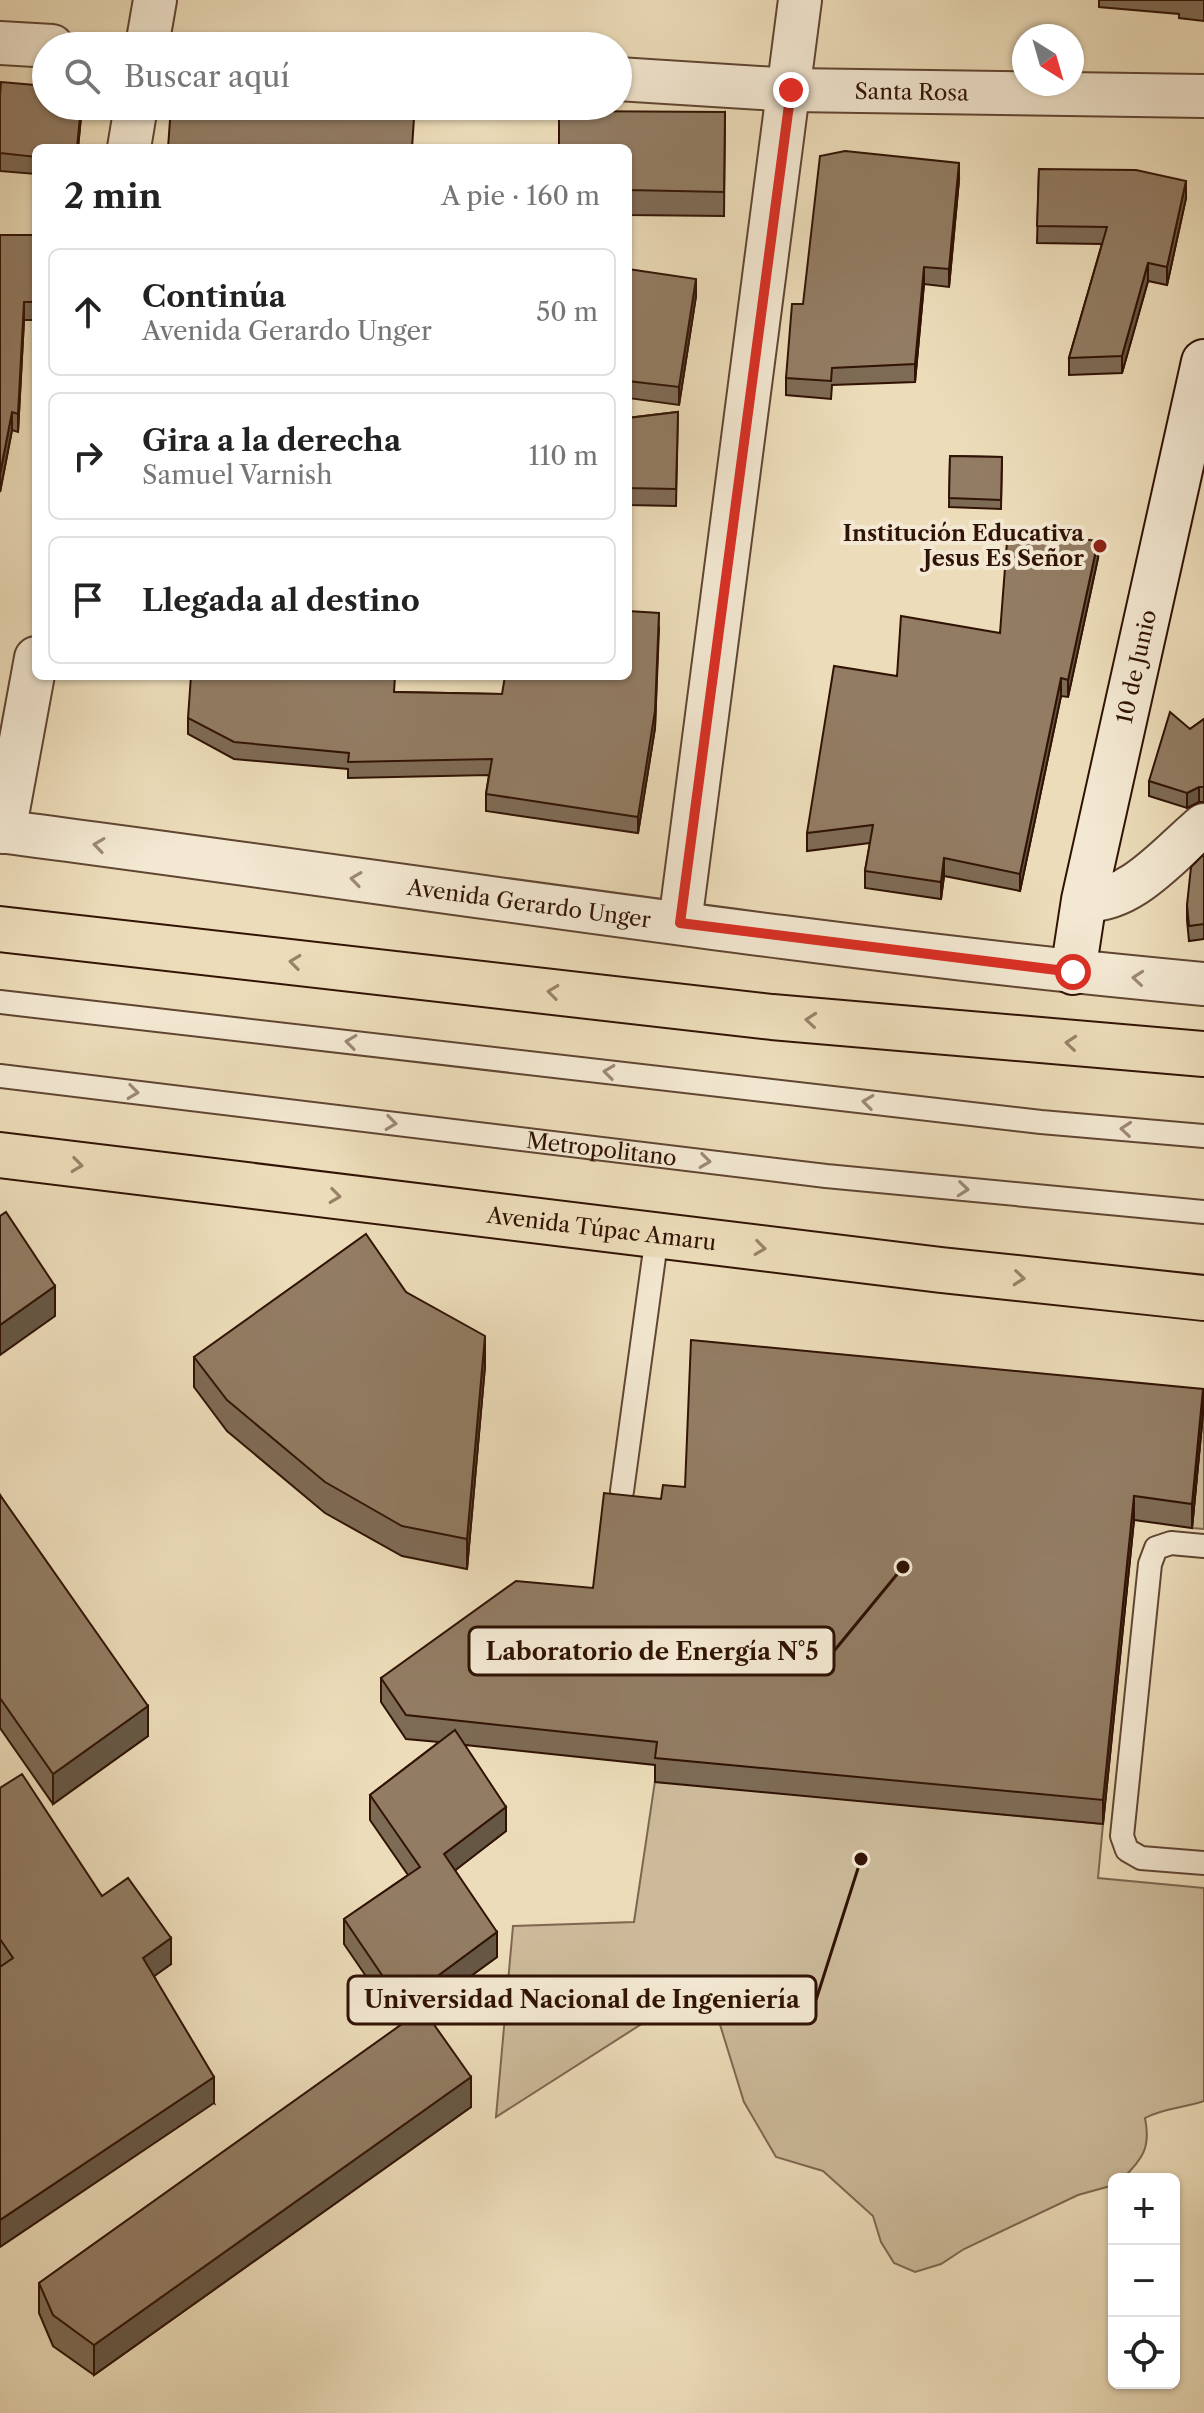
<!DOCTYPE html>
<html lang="es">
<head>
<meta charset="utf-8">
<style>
  body { margin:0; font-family:"Libre Caslon Text",serif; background:#f6f6f6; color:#222 }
  .controls { position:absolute; right:24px; bottom:24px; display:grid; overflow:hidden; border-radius:12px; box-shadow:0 2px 6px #0004 }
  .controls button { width:72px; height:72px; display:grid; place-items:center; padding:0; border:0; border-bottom:2px solid #e0e0e0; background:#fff; color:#222; font:40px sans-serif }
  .compass { position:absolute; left:1012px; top:24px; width:72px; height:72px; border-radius:50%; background:#fff; box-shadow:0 2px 6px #0004; rotate:143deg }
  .stop { position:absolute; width:24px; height:24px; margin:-18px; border:6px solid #d93025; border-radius:50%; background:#fff }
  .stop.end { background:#d93025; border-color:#fff; box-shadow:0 2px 8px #0008 }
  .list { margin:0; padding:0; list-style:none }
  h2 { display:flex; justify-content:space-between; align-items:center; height:104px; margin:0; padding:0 32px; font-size:34px }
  h2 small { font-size:26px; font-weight:400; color:#767676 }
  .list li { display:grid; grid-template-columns:52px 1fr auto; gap:24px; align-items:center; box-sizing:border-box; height:128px; margin:0 16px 16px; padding:0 16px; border:2px solid #e0e0e0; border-radius:12px }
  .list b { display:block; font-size:30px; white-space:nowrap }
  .list p { margin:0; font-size:26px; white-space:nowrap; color:#767676 }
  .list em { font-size:26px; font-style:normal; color:#767676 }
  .icon { flex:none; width:44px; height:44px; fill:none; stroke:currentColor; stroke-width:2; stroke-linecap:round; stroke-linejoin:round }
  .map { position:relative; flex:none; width:1204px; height:2413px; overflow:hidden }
  .search { position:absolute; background:#fff; box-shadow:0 2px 6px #0004; left:32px; top:32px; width:600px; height:88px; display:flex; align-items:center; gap:20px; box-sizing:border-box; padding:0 28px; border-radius:44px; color:#767676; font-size:30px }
  .panel { position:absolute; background:#fff; box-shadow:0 2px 6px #0004; left:32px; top:144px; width:600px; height:536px; border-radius:12px }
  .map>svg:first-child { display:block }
</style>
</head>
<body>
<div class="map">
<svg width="1204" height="2413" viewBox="0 0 1204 2413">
  <rect width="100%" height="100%" fill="#ecdcb9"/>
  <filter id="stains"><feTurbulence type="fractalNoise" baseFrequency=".0025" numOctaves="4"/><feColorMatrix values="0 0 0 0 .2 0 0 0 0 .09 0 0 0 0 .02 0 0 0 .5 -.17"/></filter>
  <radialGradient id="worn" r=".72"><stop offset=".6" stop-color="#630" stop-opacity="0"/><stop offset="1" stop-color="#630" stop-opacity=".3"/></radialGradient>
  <!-- green -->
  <g fill="#ccba9a" stroke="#7e6650" stroke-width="2">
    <path d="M1204 1405V1529L1192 1528Z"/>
    <path d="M655 1781 1103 1824 1098 1878 1204 1888V2101C1184 2108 1163 2108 1145 2118 1151 2147 1143 2159 1122 2179H1114V2185L1078 2195 964 2249 941 2264 915 2272 894 2263 881 2242 873 2216 823 2171 776 2157 744 2102 717 2015 687 1995 496 2117 513 1926 634 1922Z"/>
  </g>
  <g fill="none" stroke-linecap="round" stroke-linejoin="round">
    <defs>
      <g id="lane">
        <path d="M0 1002 1041 1122 1204 1136"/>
        <path id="s1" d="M0 1076 826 1176 1204 1212"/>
        <path d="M622 1491 657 1235"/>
        <path d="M1204 1546 1171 1543 1156 1548 1150 1564 1122 1836 1127 1850 1141 1858 1204 1863"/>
      </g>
      <g id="street">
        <path d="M0 43 52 46"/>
        <path d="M147 46 155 0"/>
        <path id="s2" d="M618 79 791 90 1204 96"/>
        <path d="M129 148 136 106"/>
        <path id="s3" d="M0 831C401 883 801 947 1204 984"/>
        <path d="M4 832 36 658"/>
        <path d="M1084 900C1131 903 1170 853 1204 825"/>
        <path d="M680 923 800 0"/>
      </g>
      <g id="secondary">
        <path id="s4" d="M1073 972 1084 900 1204 362"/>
      </g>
      <g id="primary">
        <path d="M0 929 772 1017 1204 1054"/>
        <path id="s5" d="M0 1155 941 1270 1204 1298"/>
      </g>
    </defs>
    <!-- lane casing -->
    <use href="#lane" stroke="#604532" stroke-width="26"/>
    <!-- street casing -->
    <use href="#street" stroke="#604532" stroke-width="46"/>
    <!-- secondary casing -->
    <use href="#secondary" stroke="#311305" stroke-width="48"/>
    <!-- primary casing -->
    <use href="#primary" stroke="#311305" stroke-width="48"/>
    <!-- lane -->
    <use href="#lane" stroke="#f3e8d2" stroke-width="22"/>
    <!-- street -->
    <use href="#street" stroke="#f3e8d2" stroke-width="42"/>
    <!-- secondary -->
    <use href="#secondary" stroke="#f3e8d2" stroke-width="44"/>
    <!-- primary -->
    <use href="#primary" stroke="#ecdcb9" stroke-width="44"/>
  </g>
  <!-- wall -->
  <g fill="#7e6b55" stroke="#311305" stroke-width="2">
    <path d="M1099 0H1204V21L1179 18V14L1099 7Z"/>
    <path d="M0 96 82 106 78 148H36V174L0 171Z"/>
    <path d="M725 112 724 216 628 215V148Z"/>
    <path d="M1039 169 1186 198 1167 285 1148 281 1122 373 1069 375V358L1102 244 1037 243Z"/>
    <path d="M959 180 949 287 924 284 915 382 832 385 831 399 786 395V378L803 304Z"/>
    <path d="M0 235H36V320H24L18 432 12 430 0 492Z"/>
    <path d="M628 269 696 296 679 405 628 398Z"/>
    <path d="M678 412 676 506 628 505V418Z"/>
    <path d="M950 456 1002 457 1001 509 949 507Z"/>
    <path d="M1098 558 1068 697 1061 696 1020 891 944 876 941 899 865 888V871L870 843 807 851V833L897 676 1000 633Z"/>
    <path d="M659 629 655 728 638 833 486 811V794L489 775 348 778V769L234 759 188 734V718L395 692 502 694 628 676Z"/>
    <path d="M1204 719V802H1199L1187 808 1149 796V781L1190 729Z"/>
    <path d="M1204 854V939L1189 941 1187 920V905Z"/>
    <path d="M406 1292 485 1366 467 1569 402 1556 325 1513 227 1431 194 1387V1357Z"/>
    <path d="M1203 1413 1192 1528 1134 1520 1103 1824 655 1782V1765L465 1745 506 1831 455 1870 497 1957 424 2010 471 2107 94 2375 53 2346 39 2313V2283L400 2026 344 1944V1919L408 1875 370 1820V1795L439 1742 406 1739 381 1702V1678L593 1588 661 1499 685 1487Z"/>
    <path d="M0 1495 148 1736 53 1804 0 1728Z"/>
    <path d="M0 1788 102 1896 171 1964 154 1976 214 2103 0 1965Z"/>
  </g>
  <!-- shaded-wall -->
  <g fill="#665745" stroke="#311305" stroke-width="2">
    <path d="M81 106H82L78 148H77Z"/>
    <path d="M959 163V180L949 287V269Z"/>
    <path d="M1186 181V198L1167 285V267Z"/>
    <path d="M1148 263V281L1122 373V356Z"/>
    <path d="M924 267V284L915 382V364Z"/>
    <path d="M696 279V296L679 405V387Z"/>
    <path d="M24 302V320L18 432V414Z"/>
    <path d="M12 412V430L0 492V474Z"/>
    <path d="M1098 541V558L1068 697V680Z"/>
    <path d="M659 613 655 728 638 833V817Z"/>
    <path d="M1061 678V696L1020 891V874Z"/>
    <path d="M1199 787V802L1187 808V793Z"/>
    <path d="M944 858V876L941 899V882Z"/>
    <path d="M55 1286V1316L0 1355V1325Z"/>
    <path d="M485 1336V1366L467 1569V1539Z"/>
    <path d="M1203 1389V1413L1192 1528V1504Z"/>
    <path d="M1134 1496V1520L1103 1824V1800Z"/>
    <path d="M148 1706V1736L53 1804V1774Z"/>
    <path d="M506 1807V1831L444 1879V1854Z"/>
    <path d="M497 1932V1957L401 2027V2003Z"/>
    <path d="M171 1938V1964L143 1984V1958Z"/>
    <path d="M214 2077V2103L0 2247V2220Z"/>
    <path d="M471 2077V2107L94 2375V2345Z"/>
  </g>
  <!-- building -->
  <g fill="#927c63" stroke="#311305" stroke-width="2">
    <path d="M1 82 46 86V106H81L77 148H36V157L0 153V96Z"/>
    <path d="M171 106H284V110L414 118 412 148H168Z"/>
    <path d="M559 111 725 112 724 192 628 190V148H559Z"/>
    <path d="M845 151 959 163 949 269 924 267 915 364 832 368 831 381 786 378 792 304H803L820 156Z"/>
    <path d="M1039 169 1136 170 1186 181 1167 267 1148 263 1122 356 1069 358 1107 227 1037 226Z"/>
    <path d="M0 235H36V302H24L18 414 12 412 0 474Z"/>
    <path d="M628 269 696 279 679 387 628 381Z"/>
    <path d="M678 412 676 489 628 488V418Z"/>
    <path d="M950 456 1002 457 1001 500 949 498Z"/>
    <path d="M1008 529 1098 541 1068 680 1061 678 1020 874 944 858 941 882 865 871 873 825 807 833 834 666 897 676 901 616 1000 633Z"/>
    <path d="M628 611 659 613 655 711 638 817 486 794 492 759 348 762 349 753 234 742 188 718 191 676H395L394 692 502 694 505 676H628Z"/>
    <path d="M1170 712 1190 729 1204 719V787H1199L1187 793 1149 781Z"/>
    <path d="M1204 854V924L1189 926 1187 905 1191 867Z"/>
    <path d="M6 1212 55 1286 0 1325V1216Z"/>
    <path d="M366 1234 406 1292 485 1336 467 1539 402 1526 325 1482 227 1400 194 1357Z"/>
    <path d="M691 1340 1203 1389 1192 1504 1134 1496 1103 1800 655 1758 657 1742 406 1715 381 1678 516 1581 593 1588 604 1493 661 1499 663 1485 685 1487Z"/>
    <path d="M0 1495 148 1706 53 1774 0 1698Z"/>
    <path d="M455 1730 506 1807 444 1854 497 1932 401 2003 344 1919 420 1867 370 1795Z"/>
    <path d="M22 1774 102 1896 128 1878 171 1938 143 1958 214 2077 0 2220V1967L13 1958 0 1939V1788Z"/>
    <path d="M423 2009 471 2077 94 2345 53 2315 39 2283Z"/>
  </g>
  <!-- one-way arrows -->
  <defs><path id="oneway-chevron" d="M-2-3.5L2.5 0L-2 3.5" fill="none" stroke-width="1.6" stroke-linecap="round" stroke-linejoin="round" transform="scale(2)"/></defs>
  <g stroke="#9c8876">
    <use href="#oneway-chevron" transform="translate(99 845) rotate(-172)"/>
    <use href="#oneway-chevron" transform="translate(356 879) rotate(-172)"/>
    <use href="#oneway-chevron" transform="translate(1138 978) rotate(-175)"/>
    <use href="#oneway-chevron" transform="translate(351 1042) rotate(-173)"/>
    <use href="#oneway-chevron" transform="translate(609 1072) rotate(-173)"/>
    <use href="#oneway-chevron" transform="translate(133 1092) rotate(7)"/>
    <use href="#oneway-chevron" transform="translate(868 1102) rotate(-173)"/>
    <use href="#oneway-chevron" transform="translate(391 1123) rotate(7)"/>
    <use href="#oneway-chevron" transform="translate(1126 1129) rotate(-175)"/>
    <use href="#oneway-chevron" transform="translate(705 1161) rotate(7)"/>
    <use href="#oneway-chevron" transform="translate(963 1189) rotate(6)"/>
  </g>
  <g stroke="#988268">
    <use href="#oneway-chevron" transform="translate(295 962) rotate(-173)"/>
    <use href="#oneway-chevron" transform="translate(553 992) rotate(-173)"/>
    <use href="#oneway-chevron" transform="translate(811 1020) rotate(-175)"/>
    <use href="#oneway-chevron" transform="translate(1071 1043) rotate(-175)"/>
    <use href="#oneway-chevron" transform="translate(77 1165) rotate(7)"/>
    <use href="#oneway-chevron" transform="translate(335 1196) rotate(7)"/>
    <use href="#oneway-chevron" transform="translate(760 1248) rotate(7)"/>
    <use href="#oneway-chevron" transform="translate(1019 1278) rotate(6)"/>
  </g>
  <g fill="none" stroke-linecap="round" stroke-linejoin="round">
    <!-- route -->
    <path stroke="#d93025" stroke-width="10" d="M791 90 680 923 1073 972"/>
  </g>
  <!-- markers -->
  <circle fill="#8f2418" stroke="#f3e8d2" stroke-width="3" cx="1100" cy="546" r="8"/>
  <g text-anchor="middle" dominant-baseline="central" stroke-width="8" stroke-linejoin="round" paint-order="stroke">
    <!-- street labels -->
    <g font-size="22" fill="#311305" stroke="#f3e8d2">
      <text stroke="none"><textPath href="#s2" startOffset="294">Santa Rosa</textPath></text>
      <text stroke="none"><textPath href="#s4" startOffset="312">10 de Junio</textPath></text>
      <text stroke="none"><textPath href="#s3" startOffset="534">Avenida Gerardo Unger</textPath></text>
      <text stroke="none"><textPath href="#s1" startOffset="606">Metropolitano</textPath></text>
      <text stroke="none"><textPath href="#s5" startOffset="606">Avenida Túpac Amaru</textPath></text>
    </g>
    <!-- poi labels -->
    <g font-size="22" font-weight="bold" fill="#311305" stroke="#f3e8d2" text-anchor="end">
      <text x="1084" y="533">Institución Educativa<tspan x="1084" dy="25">Jesus Es Señor</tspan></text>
    </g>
  </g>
  <!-- callouts -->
  <path fill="none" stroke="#311305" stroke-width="3" d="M903 1567L834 1651M861 1859L816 2000"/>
  <g fill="#311305" stroke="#f3e8d2" stroke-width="3">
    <circle cx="903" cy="1567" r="8"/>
    <circle cx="861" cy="1859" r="8"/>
  </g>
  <g fill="#f3e8d2" stroke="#311305" stroke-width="3">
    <rect x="469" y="1627" width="365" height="48" rx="8"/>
    <rect x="348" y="1976" width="468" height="48" rx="8"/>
  </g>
  <g font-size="24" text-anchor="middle" font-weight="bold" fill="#311305">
    <text x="652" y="1660">Laboratorio de Energía N°5</text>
    <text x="582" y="2008">Universidad Nacional de Ingeniería</text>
  </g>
  <rect width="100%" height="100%" filter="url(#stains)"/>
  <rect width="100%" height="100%" fill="url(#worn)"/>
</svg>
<div class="controls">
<button>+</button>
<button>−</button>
<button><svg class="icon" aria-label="locate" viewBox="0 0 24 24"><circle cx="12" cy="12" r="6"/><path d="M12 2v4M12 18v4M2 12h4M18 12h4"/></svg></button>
</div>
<svg class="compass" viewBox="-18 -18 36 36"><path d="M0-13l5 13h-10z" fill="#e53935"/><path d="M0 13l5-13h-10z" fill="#767676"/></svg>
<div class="stop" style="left:1073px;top:972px"></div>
<div class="stop end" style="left:791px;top:90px"></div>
<div class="search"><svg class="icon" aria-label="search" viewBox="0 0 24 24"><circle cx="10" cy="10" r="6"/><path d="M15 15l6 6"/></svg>Buscar aquí</div>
<section class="panel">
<h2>2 min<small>A pie · 160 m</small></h2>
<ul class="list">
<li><svg class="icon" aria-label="ahead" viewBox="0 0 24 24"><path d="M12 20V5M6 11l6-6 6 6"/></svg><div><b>Continúa</b><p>Avenida Gerardo Unger</p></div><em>50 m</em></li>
<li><svg class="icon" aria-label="right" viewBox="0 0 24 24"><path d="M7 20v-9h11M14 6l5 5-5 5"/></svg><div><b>Gira a la derecha</b><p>Samuel Varnish</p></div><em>110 m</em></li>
<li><svg class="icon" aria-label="arrive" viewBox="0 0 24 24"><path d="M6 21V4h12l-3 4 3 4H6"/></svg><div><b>Llegada al destino</b></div></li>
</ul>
</section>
</div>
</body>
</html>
